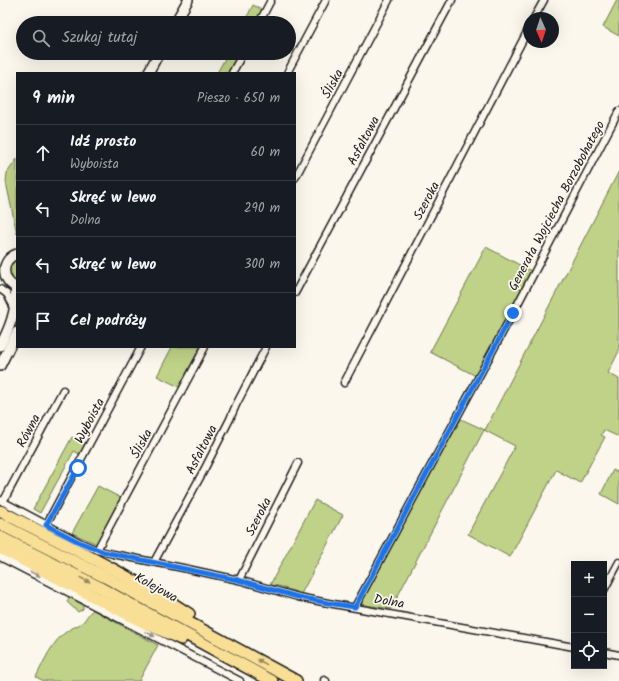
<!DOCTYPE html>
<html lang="pl">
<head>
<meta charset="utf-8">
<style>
  body { margin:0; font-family:Kalam,sans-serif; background:#242831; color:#f1f3f6 }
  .controls { position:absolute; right:12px; bottom:12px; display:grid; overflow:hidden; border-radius:0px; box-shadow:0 4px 16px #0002 }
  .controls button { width:36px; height:36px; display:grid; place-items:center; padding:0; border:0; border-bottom:1px solid #363941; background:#171b24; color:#f1f3f6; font:20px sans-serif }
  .compass { position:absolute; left:523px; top:12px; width:36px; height:36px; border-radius:50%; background:#171b24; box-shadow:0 4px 16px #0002; rotate:177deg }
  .stop { position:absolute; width:12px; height:12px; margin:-9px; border:3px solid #1a73e8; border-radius:50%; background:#fff }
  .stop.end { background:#1a73e8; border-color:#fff; box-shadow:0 1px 4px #0008 }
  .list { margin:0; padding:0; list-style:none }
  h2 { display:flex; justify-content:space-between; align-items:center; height:52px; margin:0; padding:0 16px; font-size:17px }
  h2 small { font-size:13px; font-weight:400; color:#9ea1a6 }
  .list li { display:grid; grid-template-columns:26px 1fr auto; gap:12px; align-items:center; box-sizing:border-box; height:56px; padding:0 16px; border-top:1px solid #363941 }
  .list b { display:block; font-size:15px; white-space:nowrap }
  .list p { margin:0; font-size:13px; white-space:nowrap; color:#9ea1a6 }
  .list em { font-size:13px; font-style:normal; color:#9ea1a6 }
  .icon { flex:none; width:22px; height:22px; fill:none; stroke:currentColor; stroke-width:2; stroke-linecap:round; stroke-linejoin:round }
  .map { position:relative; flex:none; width:619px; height:681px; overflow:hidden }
  .search { position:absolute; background:#171b24; box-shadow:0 4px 16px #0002; left:16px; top:16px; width:280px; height:44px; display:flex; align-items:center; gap:10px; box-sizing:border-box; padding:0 14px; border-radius:22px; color:#9ea1a6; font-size:15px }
  .panel { position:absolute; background:#171b24; box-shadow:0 4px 16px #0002; left:16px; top:72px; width:280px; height:276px; border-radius:0px }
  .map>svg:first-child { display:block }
</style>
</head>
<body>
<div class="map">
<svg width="619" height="681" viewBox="0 0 619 681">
  <rect width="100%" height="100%" fill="#fbf7ec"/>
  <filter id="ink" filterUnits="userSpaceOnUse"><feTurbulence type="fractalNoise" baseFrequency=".025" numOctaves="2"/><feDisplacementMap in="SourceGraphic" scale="8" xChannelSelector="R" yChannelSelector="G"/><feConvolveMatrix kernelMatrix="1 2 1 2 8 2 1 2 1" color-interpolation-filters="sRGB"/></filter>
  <g filter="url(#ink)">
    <!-- green -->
    <g fill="#bfd287" stroke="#6e7752">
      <path d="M617 0H619V36L603 27Z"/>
      <path d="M253 5 263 10 256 23H244Z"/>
      <path d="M228 53H240L229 73H217Z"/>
      <path d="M17 159V234L6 182 7 173Z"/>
      <path d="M619 171V351L608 373 619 379V437L604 430 601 435 605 437 580 483 556 470 510 557 468 534 515 446 484 430 391 609 359 604 461 419 485 430Z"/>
      <path d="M486 247 531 271 476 376 430 352Z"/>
      <path d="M17 259V283L12 280 9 272 11 263Z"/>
      <path d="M172 347H200L179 387 157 376Z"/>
      <path d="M72 437 86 445 81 455 74 451 40 513 33 509Z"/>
      <path d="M613 470 619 473V504L601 494Z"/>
      <path d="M98 486 121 498 97 544 72 533Z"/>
      <path d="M315 500 343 515 301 594 279 586 270 585Z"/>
      <path d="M69 597 83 605V609L78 612 67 602Z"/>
      <path d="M93 610 158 645 139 681H44L36 677C44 661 52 642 66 632 71 628 78 626 83 622 87 618 88 613 93 610Z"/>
    </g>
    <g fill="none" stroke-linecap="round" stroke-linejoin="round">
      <defs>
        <g id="street">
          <path d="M534 18 544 0"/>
          <path d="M259 23 271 0"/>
          <path d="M232 73 243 53"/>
          <path d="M287 73 326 0"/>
          <path d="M295 178 389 0"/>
          <path d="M0 289 7 294 14 307"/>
          <path d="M295 293 452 0"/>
          <path d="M344 383 529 28"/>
          <path d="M0 500 79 542 97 550 113 554 183 568 239 580 298 597 328 603 574 647"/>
          <path d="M3 502 63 390"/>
          <path d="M46 525 141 347"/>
          <path d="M97 550 205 347"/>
          <path d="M0 557 240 681"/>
          <path d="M154 562 204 470 230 419 236 405 266 347"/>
          <path d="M239 580 298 463"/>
          <path d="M604 590 619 562"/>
          <path d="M355 607 513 313 619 111"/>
          <path d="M604 652 619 655"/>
          <path d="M324 680 326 681"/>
        </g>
        <g id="secondary">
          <path d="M175 23 188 0"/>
          <path d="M148 73 159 53"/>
          <path d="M17 254C0 260 1 281 17 288"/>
          <path d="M0 346C10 328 18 308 15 287"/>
          <path d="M0 366 17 332"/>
        </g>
        <g id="highway">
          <path d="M0 511C64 544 129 575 189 614"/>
          <path d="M0 524 105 577 296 681"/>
          <path d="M0 537 99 587 272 681"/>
          <path d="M0 548 143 622 181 639"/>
        </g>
      </defs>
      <!-- street casing -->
      <use href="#street" stroke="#1c1c1c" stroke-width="9"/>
      <!-- secondary casing -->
      <use href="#secondary" stroke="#1c1c1c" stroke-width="12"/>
      <!-- highway casing -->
      <use href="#highway" stroke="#1c1c1c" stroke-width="14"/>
      <!-- street -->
      <use href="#street" stroke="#fbf7ec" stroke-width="6"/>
      <!-- secondary -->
      <use href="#secondary" stroke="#fbf7ec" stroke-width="9"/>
      <!-- highway -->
      <use href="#highway" stroke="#f9df96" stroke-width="11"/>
    </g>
    <!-- one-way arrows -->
    <defs><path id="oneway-solid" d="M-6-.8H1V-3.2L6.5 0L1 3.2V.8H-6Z"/></defs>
    <g fill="#97948e">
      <use href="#oneway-solid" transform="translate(35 574) rotate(27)"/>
      <use href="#oneway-solid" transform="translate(150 634) rotate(27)"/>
    </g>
    <g fill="#96875f">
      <use href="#oneway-solid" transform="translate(85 580) rotate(27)"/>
      <use href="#oneway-solid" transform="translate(262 662) rotate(-151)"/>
    </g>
  </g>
  <g fill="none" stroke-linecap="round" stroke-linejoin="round" filter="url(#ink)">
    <!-- route -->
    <path stroke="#1a73e8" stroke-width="5" d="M78 468 46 525 79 542 104 552 238 580 298 597 328 603 355 607 513 313"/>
  </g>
  <g text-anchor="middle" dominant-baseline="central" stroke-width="3.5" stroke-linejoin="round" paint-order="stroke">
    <!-- street labels -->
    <g font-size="13" fill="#1c1c1c" stroke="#fbf7ec">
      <text transform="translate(333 84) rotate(-62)">Śliska</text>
      <text transform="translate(364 141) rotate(-62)">Asfaltowa</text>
      <text transform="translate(427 201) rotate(-62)">Szeroka</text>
      <text transform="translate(557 206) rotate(-62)">Generała Wojciecha Borzobohatego</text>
      <text transform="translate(90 421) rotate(-62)">Wyboista</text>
      <text transform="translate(29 431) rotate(-62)">Równa</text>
      <text transform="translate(142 444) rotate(-62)">Śliska</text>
      <text transform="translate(202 450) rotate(-63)">Asfaltowa</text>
      <text transform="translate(259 517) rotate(-63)">Szeroka</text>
      <text transform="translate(156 588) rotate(29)">Kolejowa</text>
      <text transform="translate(389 602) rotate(10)">Dolna</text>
    </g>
  </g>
</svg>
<div class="controls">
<button>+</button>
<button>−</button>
<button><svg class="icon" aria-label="locate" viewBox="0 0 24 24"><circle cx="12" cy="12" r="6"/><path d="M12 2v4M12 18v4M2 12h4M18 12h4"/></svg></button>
</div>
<svg class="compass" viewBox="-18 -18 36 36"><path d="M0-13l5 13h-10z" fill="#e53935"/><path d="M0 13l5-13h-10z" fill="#9ea1a6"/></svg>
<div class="stop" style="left:78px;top:468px"></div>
<div class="stop end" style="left:513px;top:313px"></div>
<div class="search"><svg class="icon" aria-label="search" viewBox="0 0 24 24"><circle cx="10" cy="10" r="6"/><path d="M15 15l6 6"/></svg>Szukaj tutaj</div>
<section class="panel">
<h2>9 min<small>Pieszo · 650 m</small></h2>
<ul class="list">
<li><svg class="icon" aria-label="ahead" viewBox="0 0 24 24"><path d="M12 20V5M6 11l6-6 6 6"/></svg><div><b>Idź prosto</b><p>Wyboista</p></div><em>60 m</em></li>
<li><svg class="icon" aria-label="left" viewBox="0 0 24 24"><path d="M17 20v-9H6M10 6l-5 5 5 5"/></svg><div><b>Skręć w lewo</b><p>Dolna</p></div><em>290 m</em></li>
<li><svg class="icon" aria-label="left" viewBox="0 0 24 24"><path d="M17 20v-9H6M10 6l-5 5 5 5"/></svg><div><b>Skręć w lewo</b></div><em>300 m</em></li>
<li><svg class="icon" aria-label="arrive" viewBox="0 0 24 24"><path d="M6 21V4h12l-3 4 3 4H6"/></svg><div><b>Cel podróży</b></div></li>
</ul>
</section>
</div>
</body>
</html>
